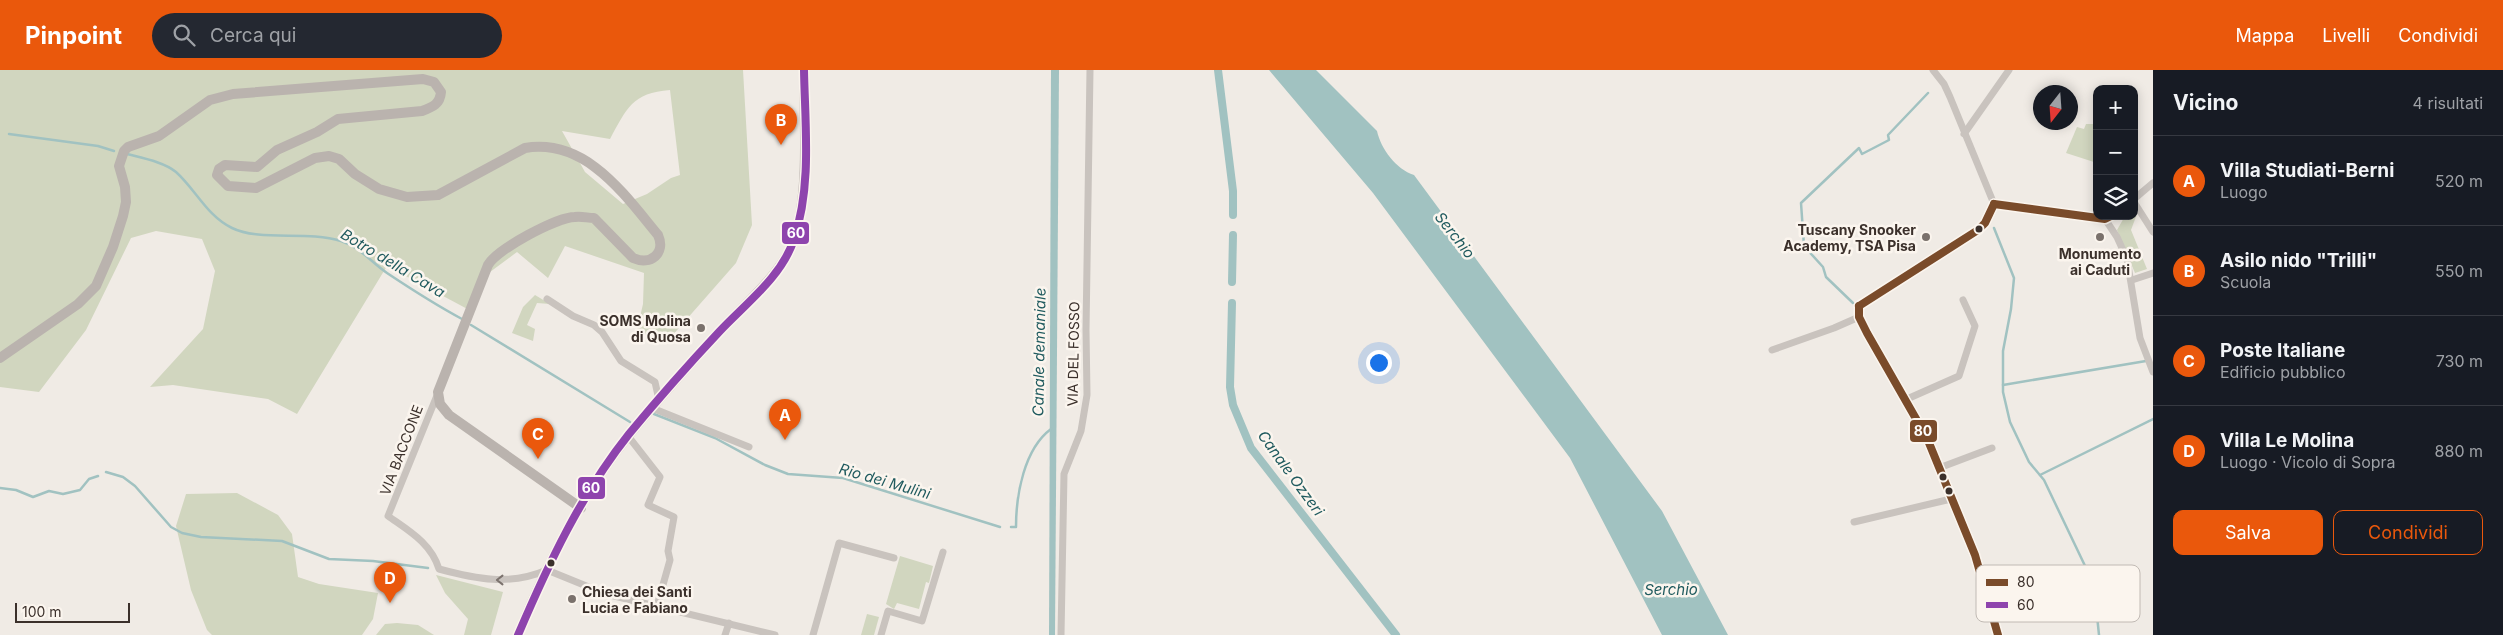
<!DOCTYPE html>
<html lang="it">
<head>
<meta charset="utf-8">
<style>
  body { margin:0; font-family:Inter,sans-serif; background:#242831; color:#f1f3f6 }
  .controls { position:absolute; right:15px; top:15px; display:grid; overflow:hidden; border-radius:10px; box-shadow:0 2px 12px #0003 }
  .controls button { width:45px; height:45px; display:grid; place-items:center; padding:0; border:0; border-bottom:1px solid #363941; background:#171b24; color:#f1f3f6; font:25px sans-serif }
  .compass { position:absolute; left:2033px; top:15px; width:45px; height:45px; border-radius:50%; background:#171b24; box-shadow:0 2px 12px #0003; rotate:197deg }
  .scale { position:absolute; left:15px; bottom:12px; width:115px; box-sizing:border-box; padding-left:5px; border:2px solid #3b302b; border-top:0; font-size:14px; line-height:18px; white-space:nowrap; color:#3b302b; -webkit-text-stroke:4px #fbf5ee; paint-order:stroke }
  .you { position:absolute; left:1378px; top:292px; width:18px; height:18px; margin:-12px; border:4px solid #fff; border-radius:50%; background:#1a73e8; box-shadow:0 0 0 8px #1a73e833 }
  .badge { display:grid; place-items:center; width:32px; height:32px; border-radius:50%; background:#ea580c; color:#fff; font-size:16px; font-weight:700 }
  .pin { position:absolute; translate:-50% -41px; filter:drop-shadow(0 1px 2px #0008) }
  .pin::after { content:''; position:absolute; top:26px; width:18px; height:15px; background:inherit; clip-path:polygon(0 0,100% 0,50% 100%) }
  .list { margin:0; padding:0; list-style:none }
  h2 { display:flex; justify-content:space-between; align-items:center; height:65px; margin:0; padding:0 20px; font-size:21px }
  h2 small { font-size:16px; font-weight:400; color:#9ea1a6 }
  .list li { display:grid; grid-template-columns:32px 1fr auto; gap:15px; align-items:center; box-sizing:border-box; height:90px; padding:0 20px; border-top:1px solid #363941 }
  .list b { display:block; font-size:19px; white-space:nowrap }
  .list p { margin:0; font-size:16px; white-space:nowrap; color:#9ea1a6 }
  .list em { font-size:16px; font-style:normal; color:#9ea1a6 }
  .actions { display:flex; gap:10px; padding:15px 20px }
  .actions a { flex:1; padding:11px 0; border:1px solid #ea580c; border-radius:10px; text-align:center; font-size:18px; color:#ea580c }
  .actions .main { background:#ea580c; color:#fff }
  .icon { flex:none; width:28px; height:28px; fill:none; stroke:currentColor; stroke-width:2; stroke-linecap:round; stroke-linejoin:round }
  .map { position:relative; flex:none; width:2153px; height:565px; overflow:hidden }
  header { display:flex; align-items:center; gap:30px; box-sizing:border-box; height:70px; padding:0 25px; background:#ea580c; color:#fff }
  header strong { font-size:24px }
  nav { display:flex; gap:28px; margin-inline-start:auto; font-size:18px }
  .search { width:350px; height:45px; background:#242831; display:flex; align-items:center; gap:12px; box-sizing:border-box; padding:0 18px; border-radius:28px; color:#9ea1a6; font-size:19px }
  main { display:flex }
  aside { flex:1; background:#171b24 }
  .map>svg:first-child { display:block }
</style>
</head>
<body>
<header>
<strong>Pinpoint</strong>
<div class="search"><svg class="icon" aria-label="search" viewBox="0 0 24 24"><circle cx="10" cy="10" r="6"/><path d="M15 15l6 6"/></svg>Cerca qui</div>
<nav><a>Mappa</a><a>Livelli</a><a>Condividi</a></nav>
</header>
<main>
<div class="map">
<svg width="2153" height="565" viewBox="0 0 2153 565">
  <rect width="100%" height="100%" fill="#f0ebe5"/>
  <!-- green -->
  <g fill="#d1d6bf" fill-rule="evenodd">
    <path d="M0 0H743L752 155 736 193 671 267 636 264 643 234 644 203 565 176 548 208 517 182 490 202 473 242 387 196 297 344 268 329 173 315 150 317 203 259 215 201 202 169 156 161 131 168 86 260 39 322 0 317ZM670 20 680 105 671 108 647 124 623 134 585 102 562 61 610 69C627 38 632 23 670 20Z"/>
    <path d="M2097 49V93L2066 83 2077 57 2084 59 2086 54H2093Z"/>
    <path d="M2134 139 2137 144 2131 160 2147 199 2135 203 2117 160 2125 146H2134Z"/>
    <path d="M535 225 550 234 537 233 527 255 535 259 533 271 512 263 523 237Z"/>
    <path d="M237 423 278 445 292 464 298 507 319 514 378 523 373 549 362 565H212L207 560 191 520 176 456 186 424Z"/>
    <path d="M900 486 933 496 929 513 926 512 919 539 897 533 894 539 886 534Z"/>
    <path d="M436 505 503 522 491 565H464L468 549 445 523Z"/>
    <path d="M867 544 879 547 874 565H861Z"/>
    <path d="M397 553 418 555 434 565H376L385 554Z"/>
  </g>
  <!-- water -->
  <g fill="#a1c2c1">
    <path d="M1051 0H1059L1055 565H1049Z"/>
    <path d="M1269 0H1316L1377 61C1381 79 1396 99 1414 105L1662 441 1728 565H1662L1570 388 1373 123Z"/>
  </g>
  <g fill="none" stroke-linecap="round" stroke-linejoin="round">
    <!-- stream -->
    <g stroke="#a1c2c1" stroke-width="2.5">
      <path d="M9 64 98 76 114 81"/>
      <path d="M127 84C142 88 164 92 176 102 196 120 207 146 232 158 261 172 307 160 341 171 360 177 371 192 387 203 411 219 436 235 462 249"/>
      <path d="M1994 158 2014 208 2011 239 2003 281V322L2010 352 2029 392 2044 410 2087 500 2096 536 2099 565"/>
      <path d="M1853 233 1826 207 1823 197 1804 176 1801 133 1859 78 1862 84 1889 70 1888 65 1928 23"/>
      <path d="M471 255 630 352"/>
      <path d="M2003 315 2146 291"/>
      <path d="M654 344 715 368 765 395 788 404 843 408 1000 457"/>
      <path d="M106 402 123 407 135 416 171 457 182 463 201 467 282 471 329 489 373 491 428 498"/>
      <path d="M2040 405 2153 349"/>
      <path d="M0 418 16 420 33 427 49 421 63 424 80 420 89 409 98 406"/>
      <path d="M1011 457H1016C1016 425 1024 379 1051 359"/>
    </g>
    <!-- canal -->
    <g stroke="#a1c2c1" stroke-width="8">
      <path d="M1218 0 1233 121V145"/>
      <path d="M1232 212 1233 165"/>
      <path d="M1232 233 1230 317 1233 335 1251 378 1396 565"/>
    </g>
    <!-- street -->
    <g stroke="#c9c3be" stroke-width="7">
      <path d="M1933 0 1944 14 1950 27 1994 134"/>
      <path d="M1964 64 2009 0"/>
      <path d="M2134 129 2153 113"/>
      <path d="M2134 132 2153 162"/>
      <path d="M1994 134 1985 153 1978 160 1859 236V247L1867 263 1927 368 1975 485 1998 565"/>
      <path d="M1994 134 2105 149 2112 146"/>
      <path d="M2105 149 2117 167 2127 189 2140 268 2153 302"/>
      <path d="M2132 210 2153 203"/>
      <path d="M547 229 573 246 594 255 602 262 621 291 655 312 659 330"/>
      <path d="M1772 280 1834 258 1859 247"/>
      <path d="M438 323 388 446C409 461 431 473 439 499 476 509 510 516 547 500L606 524 775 565"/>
      <path d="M1907 329 1959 306 1975 256 1963 230"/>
      <path d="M652 338 749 377"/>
      <path d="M628 366 660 407 648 435 674 447 668 481 670 490 657 536"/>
      <path d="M1939 398 1992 378"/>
      <path d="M1854 452 1951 429"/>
      <path d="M725 565 729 553"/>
      <path d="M813 565 839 473 894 488"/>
      <path d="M881 565 888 541 922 551 943 482"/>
      <path d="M1061 565 1064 404 1081 361 1087 325 1086 260 1090 0"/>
    </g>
    <!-- secondary -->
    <g stroke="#bab3ae" stroke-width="10">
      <path d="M0 288 78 234 96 216 113 177 123 146 126 132 125 117 119 96 124 81 128 77 159 66 210 30 233 24 423 9 434 12 441 22C440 34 433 37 422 41L338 49 317 62 277 80 257 97 225 95 219 99 217 105 228 116 256 118 315 88 329 86 339 89 355 104 379 119 407 127 438 125 525 78C586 68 624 124 658 165 666 183 651 196 633 188L594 148C588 148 581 146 575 147 557 147 497 179 488 195L438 322 440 334 449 345 581 438"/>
      <path d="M518 565C546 497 582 423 628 366 657 331 687 297 718 263 742 237 782 204 794 170 810 123 804 50 804 0"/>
    </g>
    <defs>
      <g id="bus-1">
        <path d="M1994 134 2105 149 2111 146"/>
        <path d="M1859 236V247L1867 263 1927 368 1975 485 1998 565"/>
        <path d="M1859 236 1978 160 1985 153 1994 134"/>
      </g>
      <path id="bus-2" d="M518 565C548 495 581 424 629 364 658 329 688 295 719 262 745 234 782 207 794 169 812 116 805 55 804 0"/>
    </defs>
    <!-- bus-1 casing -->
    <use href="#bus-1" stroke="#fbf5ee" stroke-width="11"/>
    <!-- bus-2 casing -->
    <use href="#bus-2" stroke="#fbf5ee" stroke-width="11"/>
    <!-- bus-1 -->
    <use href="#bus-1" stroke="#7a4b2a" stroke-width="8"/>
    <!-- bus-2 -->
    <use href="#bus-2" stroke="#8e44ad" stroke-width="8"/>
  </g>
  <!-- one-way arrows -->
  <defs><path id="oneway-chevron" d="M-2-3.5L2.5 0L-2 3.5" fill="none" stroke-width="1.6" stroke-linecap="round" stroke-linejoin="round" transform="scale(1.25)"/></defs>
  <use stroke="#7b726d" href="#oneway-chevron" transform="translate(500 510) rotate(-180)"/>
  <!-- markers -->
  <g fill="#3b302b" stroke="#fbf5ee" stroke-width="2">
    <circle cx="1979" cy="159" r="4.5"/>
    <circle cx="1943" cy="407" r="4.5"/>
    <circle cx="1949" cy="421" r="4.5"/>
    <circle cx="551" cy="493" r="4.5"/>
  </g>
  <g fill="#7a716c" stroke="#fbf5ee" stroke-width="2">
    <circle cx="1926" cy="167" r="5"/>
    <circle cx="2100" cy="167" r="5"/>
    <circle cx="701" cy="258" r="5"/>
    <circle cx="572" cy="529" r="5"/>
  </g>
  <g text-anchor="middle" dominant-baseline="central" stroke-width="5" stroke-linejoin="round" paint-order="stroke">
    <!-- poi labels -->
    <g font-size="14" font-weight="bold" fill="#3b302b" stroke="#fbf5ee" text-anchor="end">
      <text x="1916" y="159">Tuscany Snooker<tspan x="1916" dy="16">Academy, TSA Pisa</tspan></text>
      <text x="2100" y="183" text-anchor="middle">Monumento<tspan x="2100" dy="16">ai Caduti</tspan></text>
      <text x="691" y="250">SOMS Molina<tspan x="691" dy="16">di Quosa</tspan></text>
      <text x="582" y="521" text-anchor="start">Chiesa dei Santi<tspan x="582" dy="16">Lucia e Fabiano</tspan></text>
    </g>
    <!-- street labels -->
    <g font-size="14" fill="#3b302b" stroke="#fbf5ee">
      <text transform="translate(1073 284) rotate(-89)">VIA DEL FOSSO</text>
      <text transform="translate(401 380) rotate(-69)">VIA BACCONE</text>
    </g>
    <!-- water labels -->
    <g font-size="15" font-style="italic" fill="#1f5a5e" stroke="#fbf5ee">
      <text transform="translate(1455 165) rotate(52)">Serchio</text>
      <text transform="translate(393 193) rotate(31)">Botro della Cava</text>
      <text transform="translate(1039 282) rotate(-89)">Canale demaniale</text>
      <text transform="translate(1291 403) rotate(54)">Canale Ozzeri</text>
      <text transform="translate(885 411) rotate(16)">Rio dei Mulini</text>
      <text x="1671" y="519">Serchio</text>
    </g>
  </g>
  <!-- legend -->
  <rect x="1976" y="495" width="164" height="57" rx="8" fill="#fbf5ee" stroke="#c1bab4" stroke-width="1"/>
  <rect x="1986" y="509" width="22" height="7" fill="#7a4b2a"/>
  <rect x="1986" y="532" width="22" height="6" fill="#8e44ad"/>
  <g font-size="14" fill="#3b302b">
    <text x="2017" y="517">80</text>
    <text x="2017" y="540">60</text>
  </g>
  <g stroke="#fbf5ee" stroke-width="2">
    <rect x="781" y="151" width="29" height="24" rx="5" fill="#8e44ad"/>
    <rect x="1909" y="349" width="29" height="24" rx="5" fill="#7a4b2a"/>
    <rect x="577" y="406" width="29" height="24" rx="5" fill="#8e44ad"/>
  </g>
  <g font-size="14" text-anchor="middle" font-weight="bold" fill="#fff">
    <text x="796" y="168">60</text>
    <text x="1923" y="366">80</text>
    <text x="591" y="423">60</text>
  </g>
</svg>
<div class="controls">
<button>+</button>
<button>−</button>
<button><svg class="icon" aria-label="layers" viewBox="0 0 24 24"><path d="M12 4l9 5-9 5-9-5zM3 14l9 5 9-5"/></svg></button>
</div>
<svg class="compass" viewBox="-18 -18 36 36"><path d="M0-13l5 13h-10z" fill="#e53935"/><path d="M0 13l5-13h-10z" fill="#9ea1a6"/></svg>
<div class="scale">100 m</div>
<div class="you"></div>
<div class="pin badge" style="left:785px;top:370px">A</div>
<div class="pin badge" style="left:781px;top:75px">B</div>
<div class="pin badge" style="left:538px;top:389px">C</div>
<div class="pin badge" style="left:390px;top:533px">D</div>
</div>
<aside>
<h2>Vicino<small>4 risultati</small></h2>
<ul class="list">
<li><span class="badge">A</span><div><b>Villa Studiati-Berni</b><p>Luogo</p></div><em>520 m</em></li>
<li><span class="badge">B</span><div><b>Asilo nido &quot;Trilli&quot;</b><p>Scuola</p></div><em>550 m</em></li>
<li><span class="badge">C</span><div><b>Poste Italiane</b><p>Edificio pubblico</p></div><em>730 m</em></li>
<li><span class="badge">D</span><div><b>Villa Le Molina</b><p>Luogo · Vicolo di Sopra</p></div><em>880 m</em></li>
</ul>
<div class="actions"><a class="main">Salva</a><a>Condividi</a></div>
</aside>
</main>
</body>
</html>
